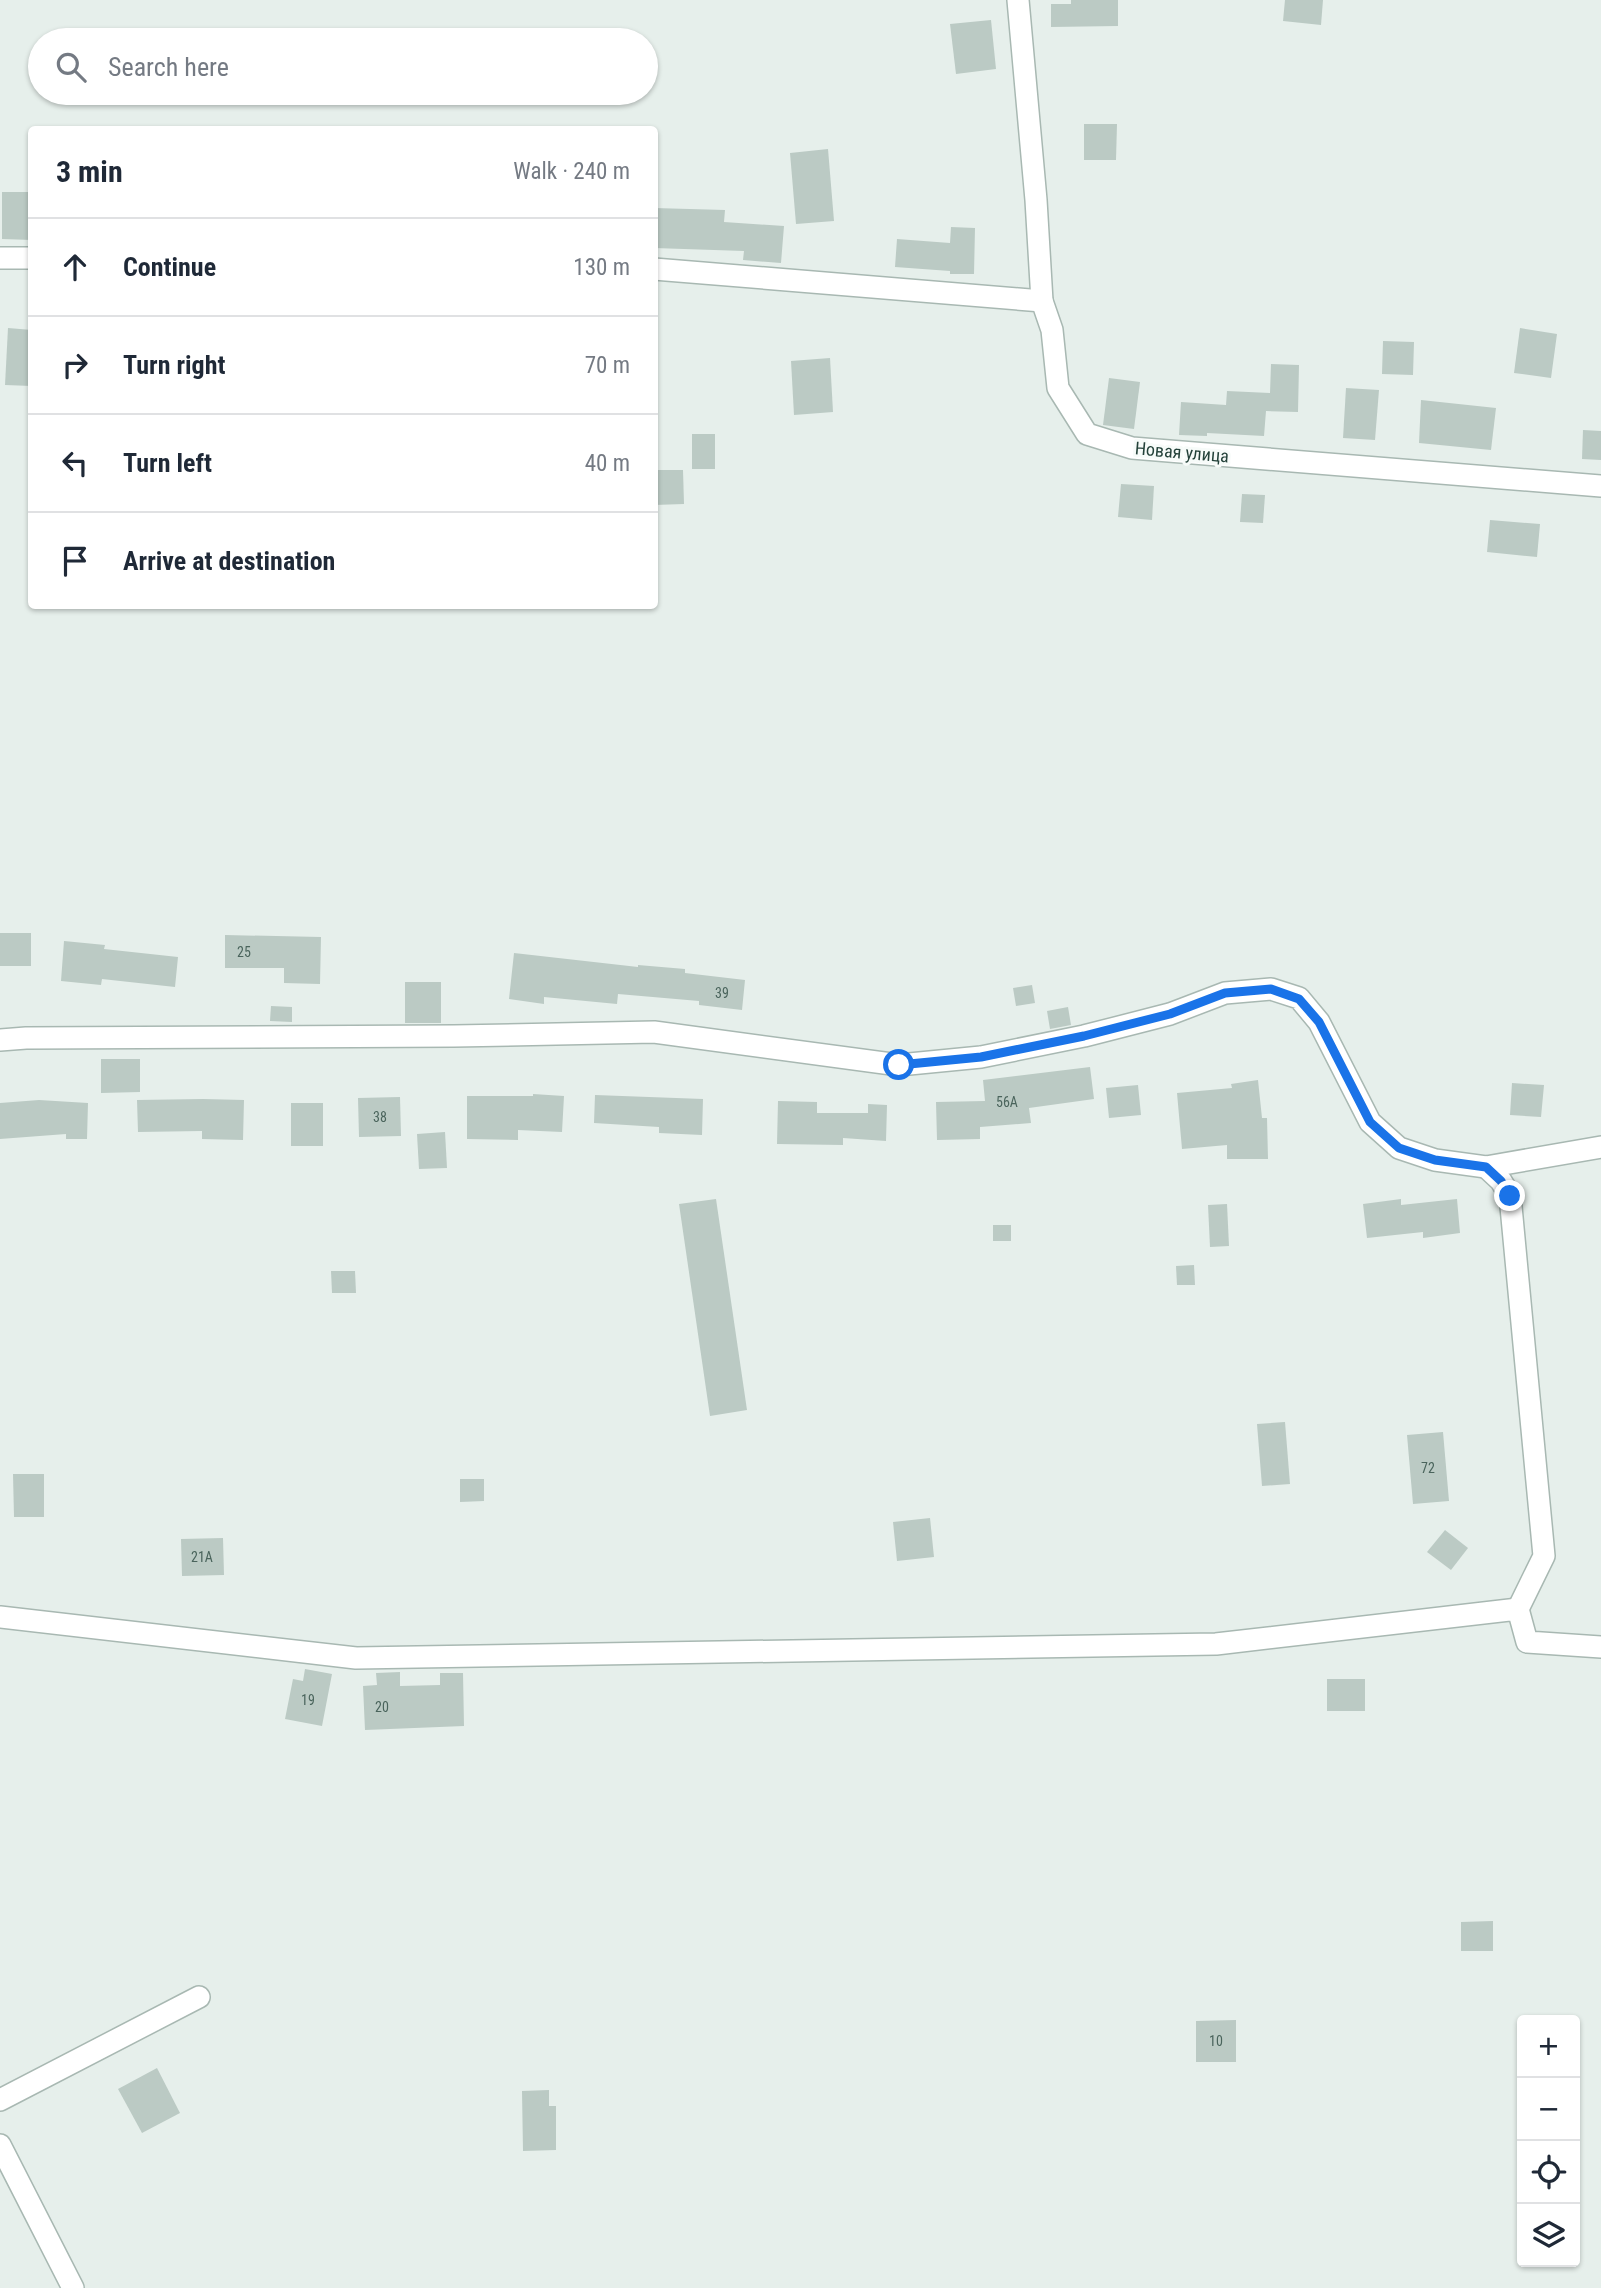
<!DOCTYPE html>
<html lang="en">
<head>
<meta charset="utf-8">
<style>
  body { margin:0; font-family:"Roboto Condensed",sans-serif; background:#f2f2f3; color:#1f2937 }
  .controls { position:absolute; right:21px; bottom:21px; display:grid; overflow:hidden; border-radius:7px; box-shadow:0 2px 5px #0004 }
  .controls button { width:63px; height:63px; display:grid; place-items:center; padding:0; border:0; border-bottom:2px solid #e0e1e3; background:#fff; color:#1f2937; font:35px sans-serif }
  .stop { position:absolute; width:21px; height:21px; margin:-16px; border:5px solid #1a73e8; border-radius:50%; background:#fff }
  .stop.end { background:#1a73e8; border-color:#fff; box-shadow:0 2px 7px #0008 }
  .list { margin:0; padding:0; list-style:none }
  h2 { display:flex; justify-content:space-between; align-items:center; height:91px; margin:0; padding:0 28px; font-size:30px }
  h2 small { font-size:23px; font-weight:400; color:#747a83 }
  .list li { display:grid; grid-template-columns:46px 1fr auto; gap:21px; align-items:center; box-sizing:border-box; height:98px; padding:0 28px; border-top:2px solid #e0e1e3 }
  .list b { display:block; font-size:26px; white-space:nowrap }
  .list em { font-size:23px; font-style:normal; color:#747a83 }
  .icon { flex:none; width:38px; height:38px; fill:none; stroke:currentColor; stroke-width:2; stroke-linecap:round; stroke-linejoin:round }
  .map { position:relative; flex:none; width:1601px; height:2288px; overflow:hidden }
  .search { position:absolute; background:#fff; box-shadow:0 2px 5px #0004; left:28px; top:28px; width:630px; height:77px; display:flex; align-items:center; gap:18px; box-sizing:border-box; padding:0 24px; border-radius:38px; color:#747a83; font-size:26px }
  .panel { position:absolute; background:#fff; box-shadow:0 2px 5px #0004; left:28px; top:126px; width:630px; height:483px; border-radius:7px }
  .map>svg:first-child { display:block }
</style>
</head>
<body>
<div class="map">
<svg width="1601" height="2288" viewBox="0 0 1601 2288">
  <rect width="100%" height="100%" fill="#e6efeb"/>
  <!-- building -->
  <g fill="#bbcac4">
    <path d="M1071 0H1118V26L1051 27V4H1071Z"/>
    <path d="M1285 0H1323L1321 25 1283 21Z"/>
    <path d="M991 20 996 69 956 74 950 24Z"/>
    <path d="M1084 124H1117L1116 160H1084Z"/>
    <path d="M828 149 834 221 796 224 790 153Z"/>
    <path d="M2 192H32V240L2 239Z"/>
    <path d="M654 208 725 210 724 222 784 226 781 263 743 260 744 251 654 248Z"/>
    <path d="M951 227 975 228 974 274H950V271L895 267 897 239 950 243Z"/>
    <path d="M8 328 32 330V386L5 385Z"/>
    <path d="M1520 328 1557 334 1551 378 1514 373Z"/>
    <path d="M1383 341 1414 342 1413 375 1382 374Z"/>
    <path d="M830 358 833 412 794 415 791 361Z"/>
    <path d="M1271 364 1299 365 1298 412 1266 411 1264 436 1207 433V436L1179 435 1181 402 1226 405 1227 391 1270 393Z"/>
    <path d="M1109 378 1140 382 1134 429 1103 425Z"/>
    <path d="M1346 388 1379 390 1375 440 1343 438Z"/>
    <path d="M1421 400 1496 408 1491 450 1419 443Z"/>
    <path d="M1583 430 1601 431V460L1582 459Z"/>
    <rect x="692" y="434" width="23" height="35"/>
    <path d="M654 470H683L684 504 654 505Z"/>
    <path d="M1121 484 1154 486 1152 520 1118 517Z"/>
    <path d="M1242 494 1265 495 1263 523 1240 522Z"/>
    <path d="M1490 520 1540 524 1537 557 1487 552Z"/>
    <rect x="0" y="933" width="31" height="33"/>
    <path d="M225 935 321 937 320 984 284 983V968H225Z"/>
    <path d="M64 941 105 945 104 949 178 957 175 987 102 979 101 985 61 981Z"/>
    <path d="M514 953 638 967V965L685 969V973L745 980 742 1010 699 1005V1001L618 994 617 1004 544 997V1004L509 999Z"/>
    <rect x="405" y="982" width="36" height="41"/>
    <path d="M1032 985 1035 1003 1016 1006 1013 988Z"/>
    <path d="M271 1006 292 1007V1022L270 1021Z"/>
    <path d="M1068 1007 1071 1025 1050 1029 1047 1011Z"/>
    <path d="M101 1059H140V1092L101 1093Z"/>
    <path d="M1090 1067 1094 1099 1029 1108 1031 1123 980 1127V1139L937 1140 936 1102 985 1101 983 1080Z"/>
    <path d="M1258 1080 1262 1118H1267L1268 1159H1227V1145L1182 1149 1177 1093 1232 1088 1231 1084Z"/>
    <path d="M1512 1083 1544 1085 1541 1117 1510 1115Z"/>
    <path d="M1138 1085 1141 1115 1109 1118 1106 1088Z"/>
    <path d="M533 1094 564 1096 562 1132 518 1130V1140L467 1139V1096H533Z"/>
    <path d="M595 1095 703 1099 702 1135 659 1133V1127L594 1123Z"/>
    <path d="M400 1097 401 1136 359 1137 358 1098Z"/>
    <path d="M203 1099 244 1100 243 1140 202 1139V1131L138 1132 137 1100Z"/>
    <path d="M39 1100 88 1103 87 1139H66V1134L0 1139V1103Z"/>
    <path d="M778 1101 817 1102V1113H868V1104L887 1105 886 1141 843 1138V1145L777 1144Z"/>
    <rect x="291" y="1103" width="32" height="43"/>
    <path d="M445 1132 447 1168 419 1169 417 1134Z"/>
    <path d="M716 1199 747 1410 710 1416 679 1204Z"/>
    <path d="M1401 1199V1205L1457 1199 1460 1233 1423 1238V1232L1367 1238 1363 1204Z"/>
    <path d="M1227 1204 1229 1246 1210 1247 1208 1205Z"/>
    <rect x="993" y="1225" width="18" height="16"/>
    <path d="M1194 1265 1195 1285H1177L1176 1266Z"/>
    <path d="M331 1271H355L356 1293H332Z"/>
    <path d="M1285 1422 1290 1484 1262 1486 1257 1424Z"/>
    <path d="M1443 1432 1449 1501 1413 1504 1407 1435Z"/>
    <path d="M13 1474H44V1517H14Z"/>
    <path d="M460 1479H484V1501L460 1502Z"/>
    <path d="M930 1518 934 1557 897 1561 893 1522Z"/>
    <path d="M1445 1530 1468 1548 1451 1570 1427 1552Z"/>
    <path d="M223 1538 224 1575 182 1576 181 1539Z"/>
    <path d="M305 1669 332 1674 322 1726 285 1719 293 1679 303 1681Z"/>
    <path d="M400 1672V1686L440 1685V1673H463L464 1726 365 1730 363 1686 377 1685 376 1673Z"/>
    <rect x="1327" y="1679" width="38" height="32"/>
    <path d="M1493 1921V1951H1461V1922Z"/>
    <path d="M1236 2020V2062H1196V2021Z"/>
    <path d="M157 2068 180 2113 142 2133 118 2089Z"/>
    <path d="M549 2090V2106H556V2150L523 2151 522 2091Z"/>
  </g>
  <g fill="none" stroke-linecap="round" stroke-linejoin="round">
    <defs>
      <g id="minor">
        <path d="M1018 0 1036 200 1042 301"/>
        <path d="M0 258H32"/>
        <path d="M654 269 1042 301 1052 330 1058 388 1087 434 1132 448 1601 486"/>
        <path d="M0 1040 26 1038 454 1036 654 1032 899 1065 981 1057 1084 1036 1170 1014 1225 993 1271 989 1299 998 1319 1022 1370 1122 1399 1148 1435 1160 1486 1167 1601 1147"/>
        <path d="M1486 1167 1501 1181 1510 1196 1544 1556 1518 1609"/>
        <path d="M0 1617 356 1658 1216 1644 1518 1609 1527 1642 1601 1647"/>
        <path d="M0 2100 199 1997"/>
        <path d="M0 2145 73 2288"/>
      </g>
    </defs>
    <!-- minor casing -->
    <use href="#minor" stroke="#a8b8b2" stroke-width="24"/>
    <!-- minor -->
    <use href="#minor" stroke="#fff" stroke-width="21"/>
  </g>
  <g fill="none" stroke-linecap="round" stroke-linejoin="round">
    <!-- route -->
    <path stroke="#1a73e8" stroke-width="9" d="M899 1065 981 1057 1084 1036 1170 1014 1225 993 1271 989 1299 999 1319 1022 1370 1122 1399 1148 1435 1160 1486 1167 1501 1181 1510 1196"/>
  </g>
  <g text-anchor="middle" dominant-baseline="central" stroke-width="6" stroke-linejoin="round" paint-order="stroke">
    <!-- number labels -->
    <g font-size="14" fill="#4a645c">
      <text x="244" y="952">25</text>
      <text x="722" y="993">39</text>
      <text x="1007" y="1102">56А</text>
      <text x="380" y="1117">38</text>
      <text x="1428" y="1468">72</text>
      <text x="202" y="1557">21А</text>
      <text x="308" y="1700">19</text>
      <text x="382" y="1707">20</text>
      <text x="1216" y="2041">10</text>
    </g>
    <!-- street labels -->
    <g font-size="18" fill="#24423a" stroke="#f7fbf9">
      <text transform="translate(1182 452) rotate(5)">Новая улица</text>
    </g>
  </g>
</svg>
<div class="controls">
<button>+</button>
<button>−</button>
<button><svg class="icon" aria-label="locate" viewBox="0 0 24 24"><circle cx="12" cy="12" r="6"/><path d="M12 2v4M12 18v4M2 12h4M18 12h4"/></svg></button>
<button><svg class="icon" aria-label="layers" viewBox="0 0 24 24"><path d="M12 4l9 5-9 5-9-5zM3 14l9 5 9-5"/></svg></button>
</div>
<div class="stop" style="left:899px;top:1065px"></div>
<div class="stop end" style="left:1510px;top:1196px"></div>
<div class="search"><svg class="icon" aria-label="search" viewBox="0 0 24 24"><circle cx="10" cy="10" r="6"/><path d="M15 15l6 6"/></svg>Search here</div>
<section class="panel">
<h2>3 min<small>Walk · 240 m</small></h2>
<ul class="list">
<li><svg class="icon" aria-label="ahead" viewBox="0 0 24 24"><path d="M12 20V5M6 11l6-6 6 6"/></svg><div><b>Continue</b></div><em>130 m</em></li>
<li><svg class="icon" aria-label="right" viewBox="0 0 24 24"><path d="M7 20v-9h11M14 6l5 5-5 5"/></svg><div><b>Turn right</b></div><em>70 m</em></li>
<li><svg class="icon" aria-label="left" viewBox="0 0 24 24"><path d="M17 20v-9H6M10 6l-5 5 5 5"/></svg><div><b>Turn left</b></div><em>40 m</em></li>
<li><svg class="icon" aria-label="arrive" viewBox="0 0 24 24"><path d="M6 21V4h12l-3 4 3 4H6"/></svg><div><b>Arrive at destination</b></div></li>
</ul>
</section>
</div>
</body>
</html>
